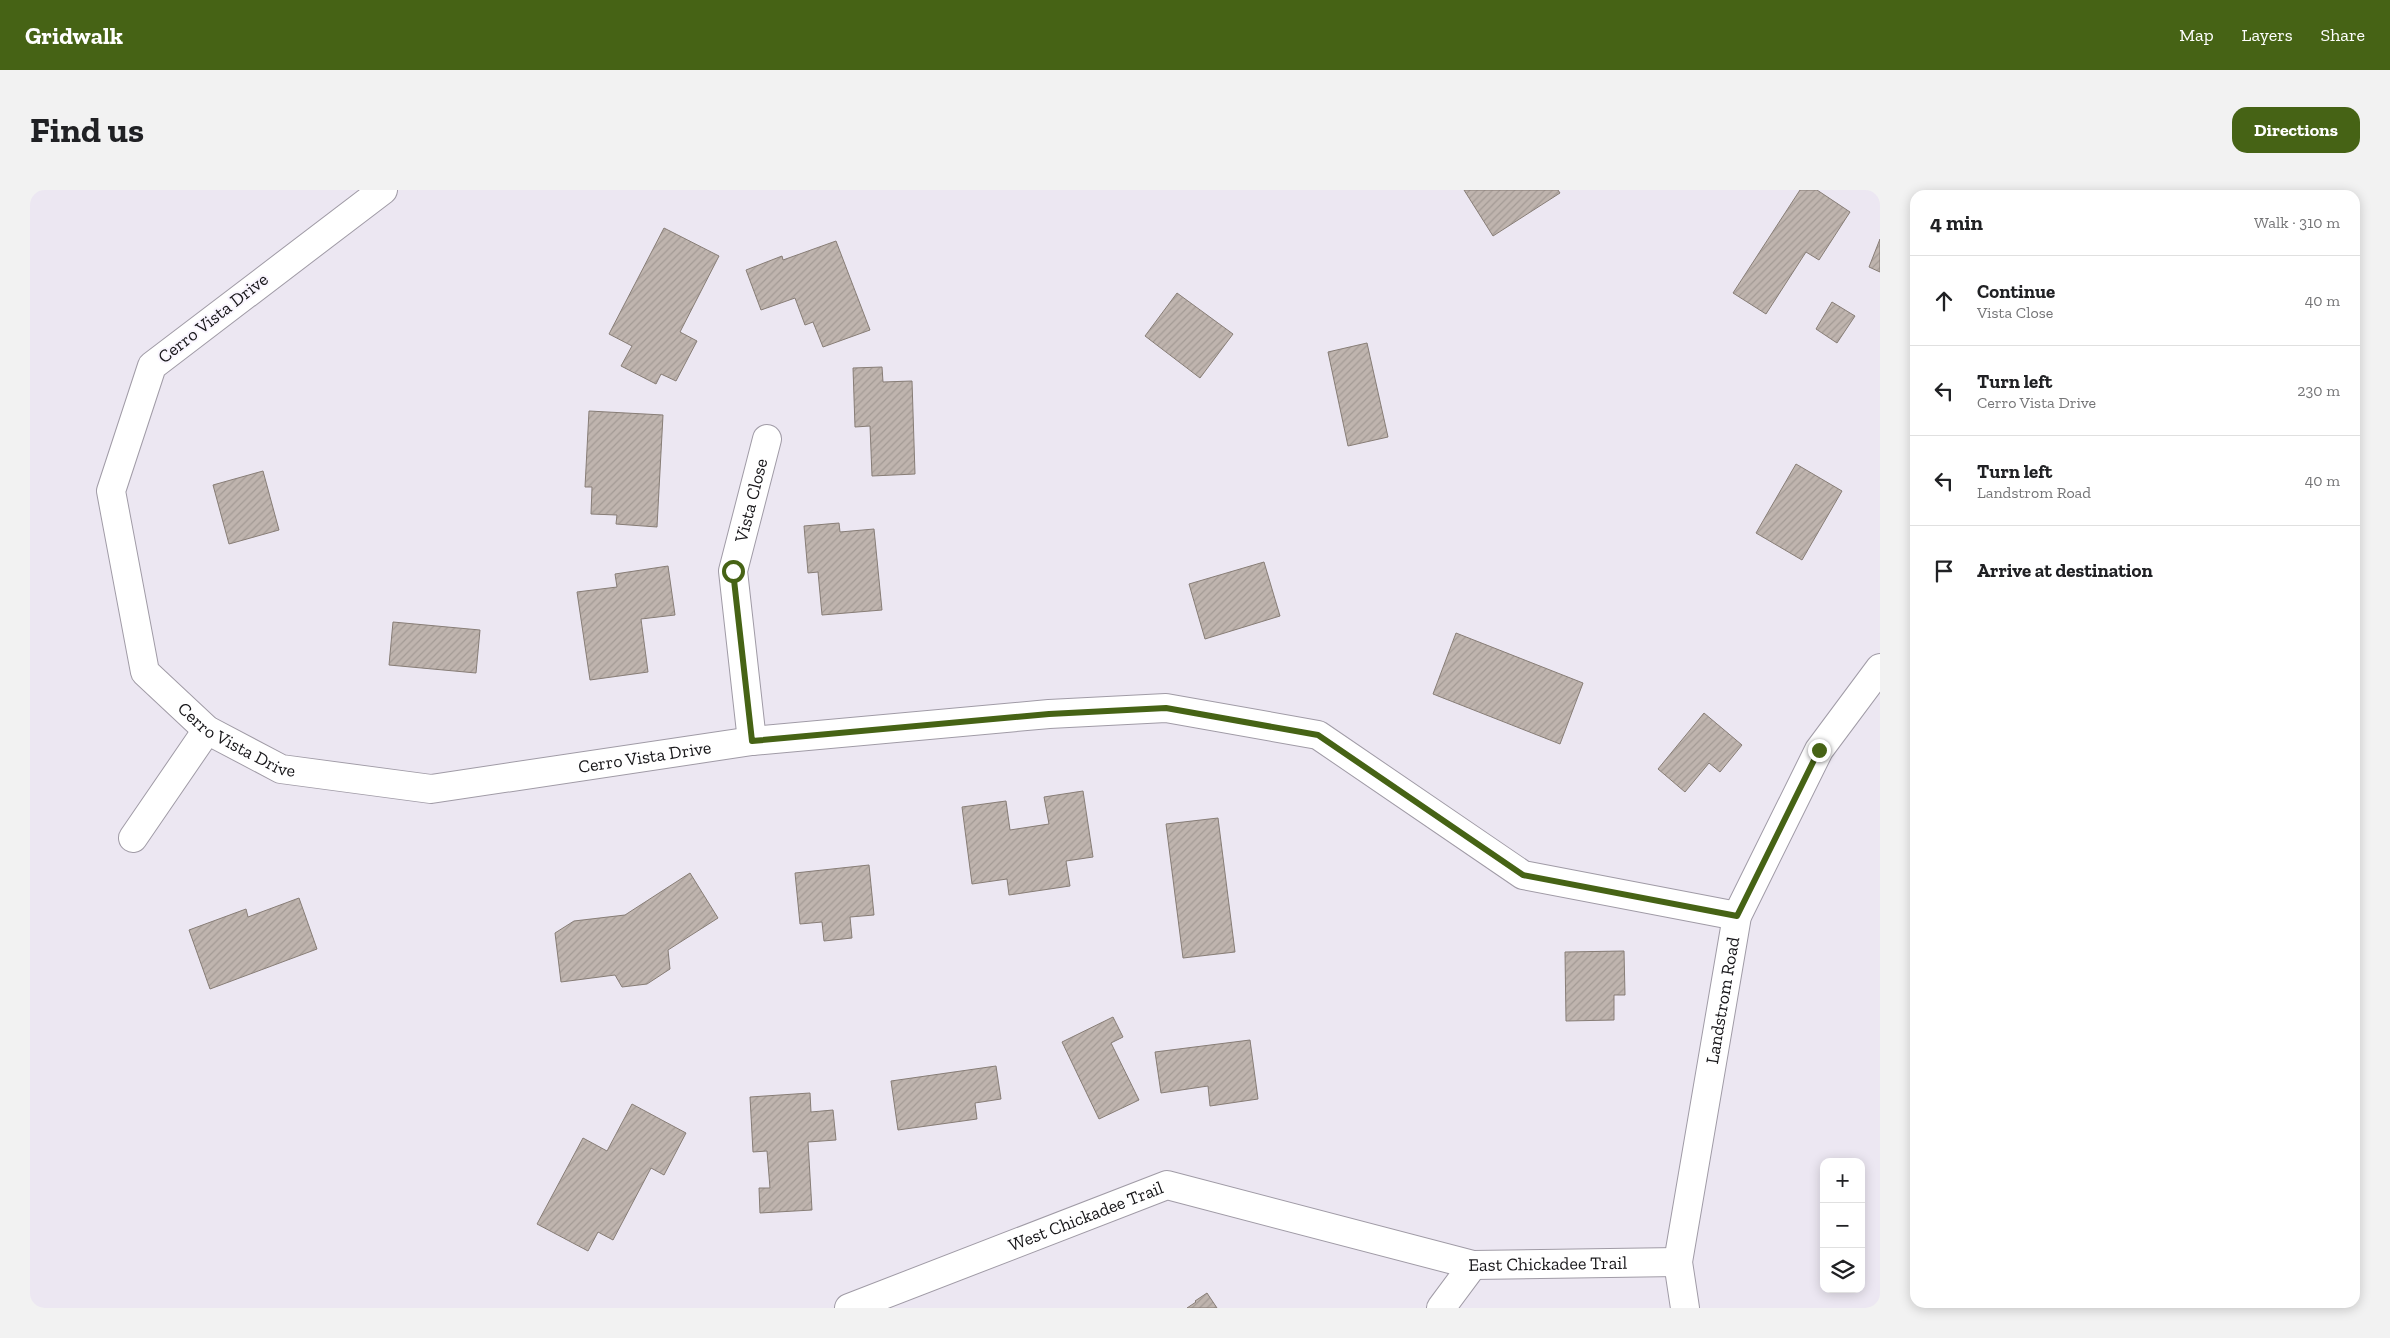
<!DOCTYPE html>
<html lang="en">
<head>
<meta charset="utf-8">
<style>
  body { margin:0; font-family:"Zilla Slab",serif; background:#f2f2f2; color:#202124 }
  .controls { position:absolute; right:15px; bottom:15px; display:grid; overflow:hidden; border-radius:10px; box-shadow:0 2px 12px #0003 }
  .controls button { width:45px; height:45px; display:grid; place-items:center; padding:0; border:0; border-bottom:1px solid #e0e0e0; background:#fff; color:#202124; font:25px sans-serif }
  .stop { position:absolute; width:15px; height:15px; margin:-11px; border:4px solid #466315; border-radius:50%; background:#fff }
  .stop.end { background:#466315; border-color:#fff; box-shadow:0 1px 5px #0008 }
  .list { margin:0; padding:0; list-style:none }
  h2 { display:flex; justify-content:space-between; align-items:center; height:65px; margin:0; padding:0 20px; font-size:21px }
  h2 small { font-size:16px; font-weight:400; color:#757577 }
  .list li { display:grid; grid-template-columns:32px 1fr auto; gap:15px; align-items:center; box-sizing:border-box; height:90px; padding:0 20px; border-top:1px solid #e0e0e0 }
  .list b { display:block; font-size:19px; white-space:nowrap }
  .list p { margin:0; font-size:16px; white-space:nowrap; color:#757577 }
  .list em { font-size:16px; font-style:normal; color:#757577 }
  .icon { flex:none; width:28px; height:28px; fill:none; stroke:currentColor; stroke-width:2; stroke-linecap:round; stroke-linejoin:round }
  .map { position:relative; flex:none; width:1850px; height:1118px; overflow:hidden; border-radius:15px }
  header { display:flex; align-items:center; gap:30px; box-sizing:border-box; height:70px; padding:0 25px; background:#466315; color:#fff }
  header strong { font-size:24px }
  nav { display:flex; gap:28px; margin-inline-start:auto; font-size:18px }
  .intro { display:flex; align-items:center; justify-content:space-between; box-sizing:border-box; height:120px; padding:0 30px }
  h1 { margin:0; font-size:35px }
  .button { padding:12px 22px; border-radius:15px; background:#466315; color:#fff; font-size:18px; font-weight:700 }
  main { display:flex; gap:30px; padding:0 30px }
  aside { flex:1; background:#fff; border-radius:15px; box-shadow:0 2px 12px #0003 }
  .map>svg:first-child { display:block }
</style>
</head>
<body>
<header>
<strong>Gridwalk</strong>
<nav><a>Map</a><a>Layers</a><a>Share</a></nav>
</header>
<div class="intro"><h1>Find us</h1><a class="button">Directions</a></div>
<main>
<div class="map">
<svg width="1850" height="1118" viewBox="0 0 1850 1118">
  <defs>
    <pattern id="building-hatch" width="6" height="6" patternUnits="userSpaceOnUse" patternTransform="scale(1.25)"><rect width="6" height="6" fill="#bfb4ae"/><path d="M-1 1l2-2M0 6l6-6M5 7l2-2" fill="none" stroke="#a39a95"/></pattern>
  </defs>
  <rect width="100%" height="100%" fill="#ece7f2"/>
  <!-- building -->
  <g fill="url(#building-hatch)" stroke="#877d76">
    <path d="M1434 0H1528L1530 3 1463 46Z"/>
    <path d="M1770 0H1787L1820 22 1789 70 1776 62 1736 124 1703 103Z"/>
    <path d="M634 38 689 66 650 142 667 151 646 191 631 184 626 194 591 176 602 156 579 144Z"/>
    <path d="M1850 49V82L1839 77Z"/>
    <path d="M806 51 840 140 793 157 783 132 775 135 765 108 731 120 716 80 752 66 753 70Z"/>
    <path d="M1147 103 1203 144 1170 188 1115 146Z"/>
    <path d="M1802 112 1825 126 1807 153 1786 139Z"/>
    <path d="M1337 153 1358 247 1318 256 1298 162Z"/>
    <path d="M852 177 853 192 882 191 885 284 842 286 840 236 825 237 823 178Z"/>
    <path d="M559 221 633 225 627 337 586 334 587 325 561 324 562 297H555Z"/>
    <path d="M1766 274 1812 301 1772 370 1726 343Z"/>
    <path d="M233 281 249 340 199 354 183 295Z"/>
    <path d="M809 333 810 342 844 339 852 420 792 425 788 382 778 383 774 336Z"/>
    <path d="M1234 372 1250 426 1175 449 1159 394Z"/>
    <path d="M638 376 645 425 611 429 618 482 560 490 547 402 587 397 585 384Z"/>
    <path d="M363 432 450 440 446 483 359 475Z"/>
    <path d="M1426 443 1553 493 1530 554 1403 504Z"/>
    <path d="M1674 523 1712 555 1690 582 1679 573 1655 602 1628 579Z"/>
    <path d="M1053 601 1063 667 1036 671 1040 696 979 705 977 689 942 694 932 617 976 611 980 640 1019 634 1014 607Z"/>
    <path d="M1188 628 1205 762 1153 768 1136 634Z"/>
    <path d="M839 675 844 725 820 727 822 748 794 751 792 732 770 734 765 683Z"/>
    <path d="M660 683 688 728 638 760 640 779 617 794 592 797 585 785 531 792 525 743 544 731 595 725Z"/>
    <path d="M269 708 287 759 180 799 159 740 216 719 218 727Z"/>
    <path d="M1594 761 1595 805H1584V830L1536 831 1535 762Z"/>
    <path d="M1083 827 1093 847 1081 853 1109 910 1069 929 1032 852Z"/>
    <path d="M1220 850 1228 909 1180 916 1178 896 1131 903 1125 862Z"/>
    <path d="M966 876 971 909 945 913 947 929 868 940 861 891Z"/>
    <path d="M780 903 781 922 803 920 806 950 778 952 782 1020 730 1023 729 998H740L737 961 723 962 720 907Z"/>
    <path d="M602 914 656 943 634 985 621 978 583 1050 568 1042 558 1061 507 1034 553 948 577 961Z"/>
    <path d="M1177 1103 1187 1118H1157L1166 1112 1165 1111Z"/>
  </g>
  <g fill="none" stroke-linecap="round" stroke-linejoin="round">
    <defs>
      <g id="street">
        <path id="s1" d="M353 0 122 176 81 301 115 482 177 540 251 579 401 599 722 551 1019 524 1136 518 1288 545 1493 685 1707 726"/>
        <path id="s2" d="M722 551 703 381 737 249"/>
        <path d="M103 648 177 540"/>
        <path id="s3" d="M819 1118 1137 995 1443 1075 1648 1072"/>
        <path d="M1411 1118 1443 1075"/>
        <path id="s4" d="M1655 1118 1648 1072 1707 726 1789 560 1850 478"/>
      </g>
    </defs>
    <!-- street casing -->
    <use href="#street" stroke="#a09ba6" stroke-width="30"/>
    <!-- street -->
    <use href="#street" stroke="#fff" stroke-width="28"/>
  </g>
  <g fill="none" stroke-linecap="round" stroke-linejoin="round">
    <!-- route -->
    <path stroke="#466315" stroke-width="6" d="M703 381 722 551 1019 524 1136 518 1288 545 1493 685 1707 726 1789 560"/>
  </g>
  <g text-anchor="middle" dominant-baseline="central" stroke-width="4" stroke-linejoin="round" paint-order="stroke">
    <!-- street labels -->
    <g font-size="18" fill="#161518" stroke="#f9f5fe">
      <text transform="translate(183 128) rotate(-38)">Cerro Vista Drive</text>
      <text stroke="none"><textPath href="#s2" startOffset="244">Vista Close</textPath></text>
      <text stroke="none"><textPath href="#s1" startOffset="722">Cerro Vista Drive</textPath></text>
      <text stroke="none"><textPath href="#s1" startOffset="1142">Cerro Vista Drive</textPath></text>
      <text stroke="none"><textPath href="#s4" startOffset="312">Landstrom Road</textPath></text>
      <text stroke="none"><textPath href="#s3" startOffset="254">West Chickadee Trail</textPath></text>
      <text stroke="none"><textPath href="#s3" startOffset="732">East Chickadee Trail</textPath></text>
    </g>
  </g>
</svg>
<div class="controls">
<button>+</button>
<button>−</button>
<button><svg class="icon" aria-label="layers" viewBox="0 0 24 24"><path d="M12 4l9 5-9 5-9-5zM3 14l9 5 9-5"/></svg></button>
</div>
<div class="stop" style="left:703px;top:381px"></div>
<div class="stop end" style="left:1789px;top:560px"></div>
</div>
<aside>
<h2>4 min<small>Walk · 310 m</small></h2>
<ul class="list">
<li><svg class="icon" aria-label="ahead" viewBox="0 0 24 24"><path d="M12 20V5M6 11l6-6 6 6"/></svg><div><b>Continue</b><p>Vista Close</p></div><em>40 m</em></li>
<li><svg class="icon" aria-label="left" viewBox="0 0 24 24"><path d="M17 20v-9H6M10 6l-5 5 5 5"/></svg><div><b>Turn left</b><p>Cerro Vista Drive</p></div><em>230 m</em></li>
<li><svg class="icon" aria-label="left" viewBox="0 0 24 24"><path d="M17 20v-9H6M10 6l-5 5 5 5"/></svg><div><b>Turn left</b><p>Landstrom Road</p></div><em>40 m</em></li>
<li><svg class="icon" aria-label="arrive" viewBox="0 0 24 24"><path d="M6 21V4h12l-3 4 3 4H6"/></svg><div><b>Arrive at destination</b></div></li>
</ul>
</aside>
</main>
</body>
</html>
